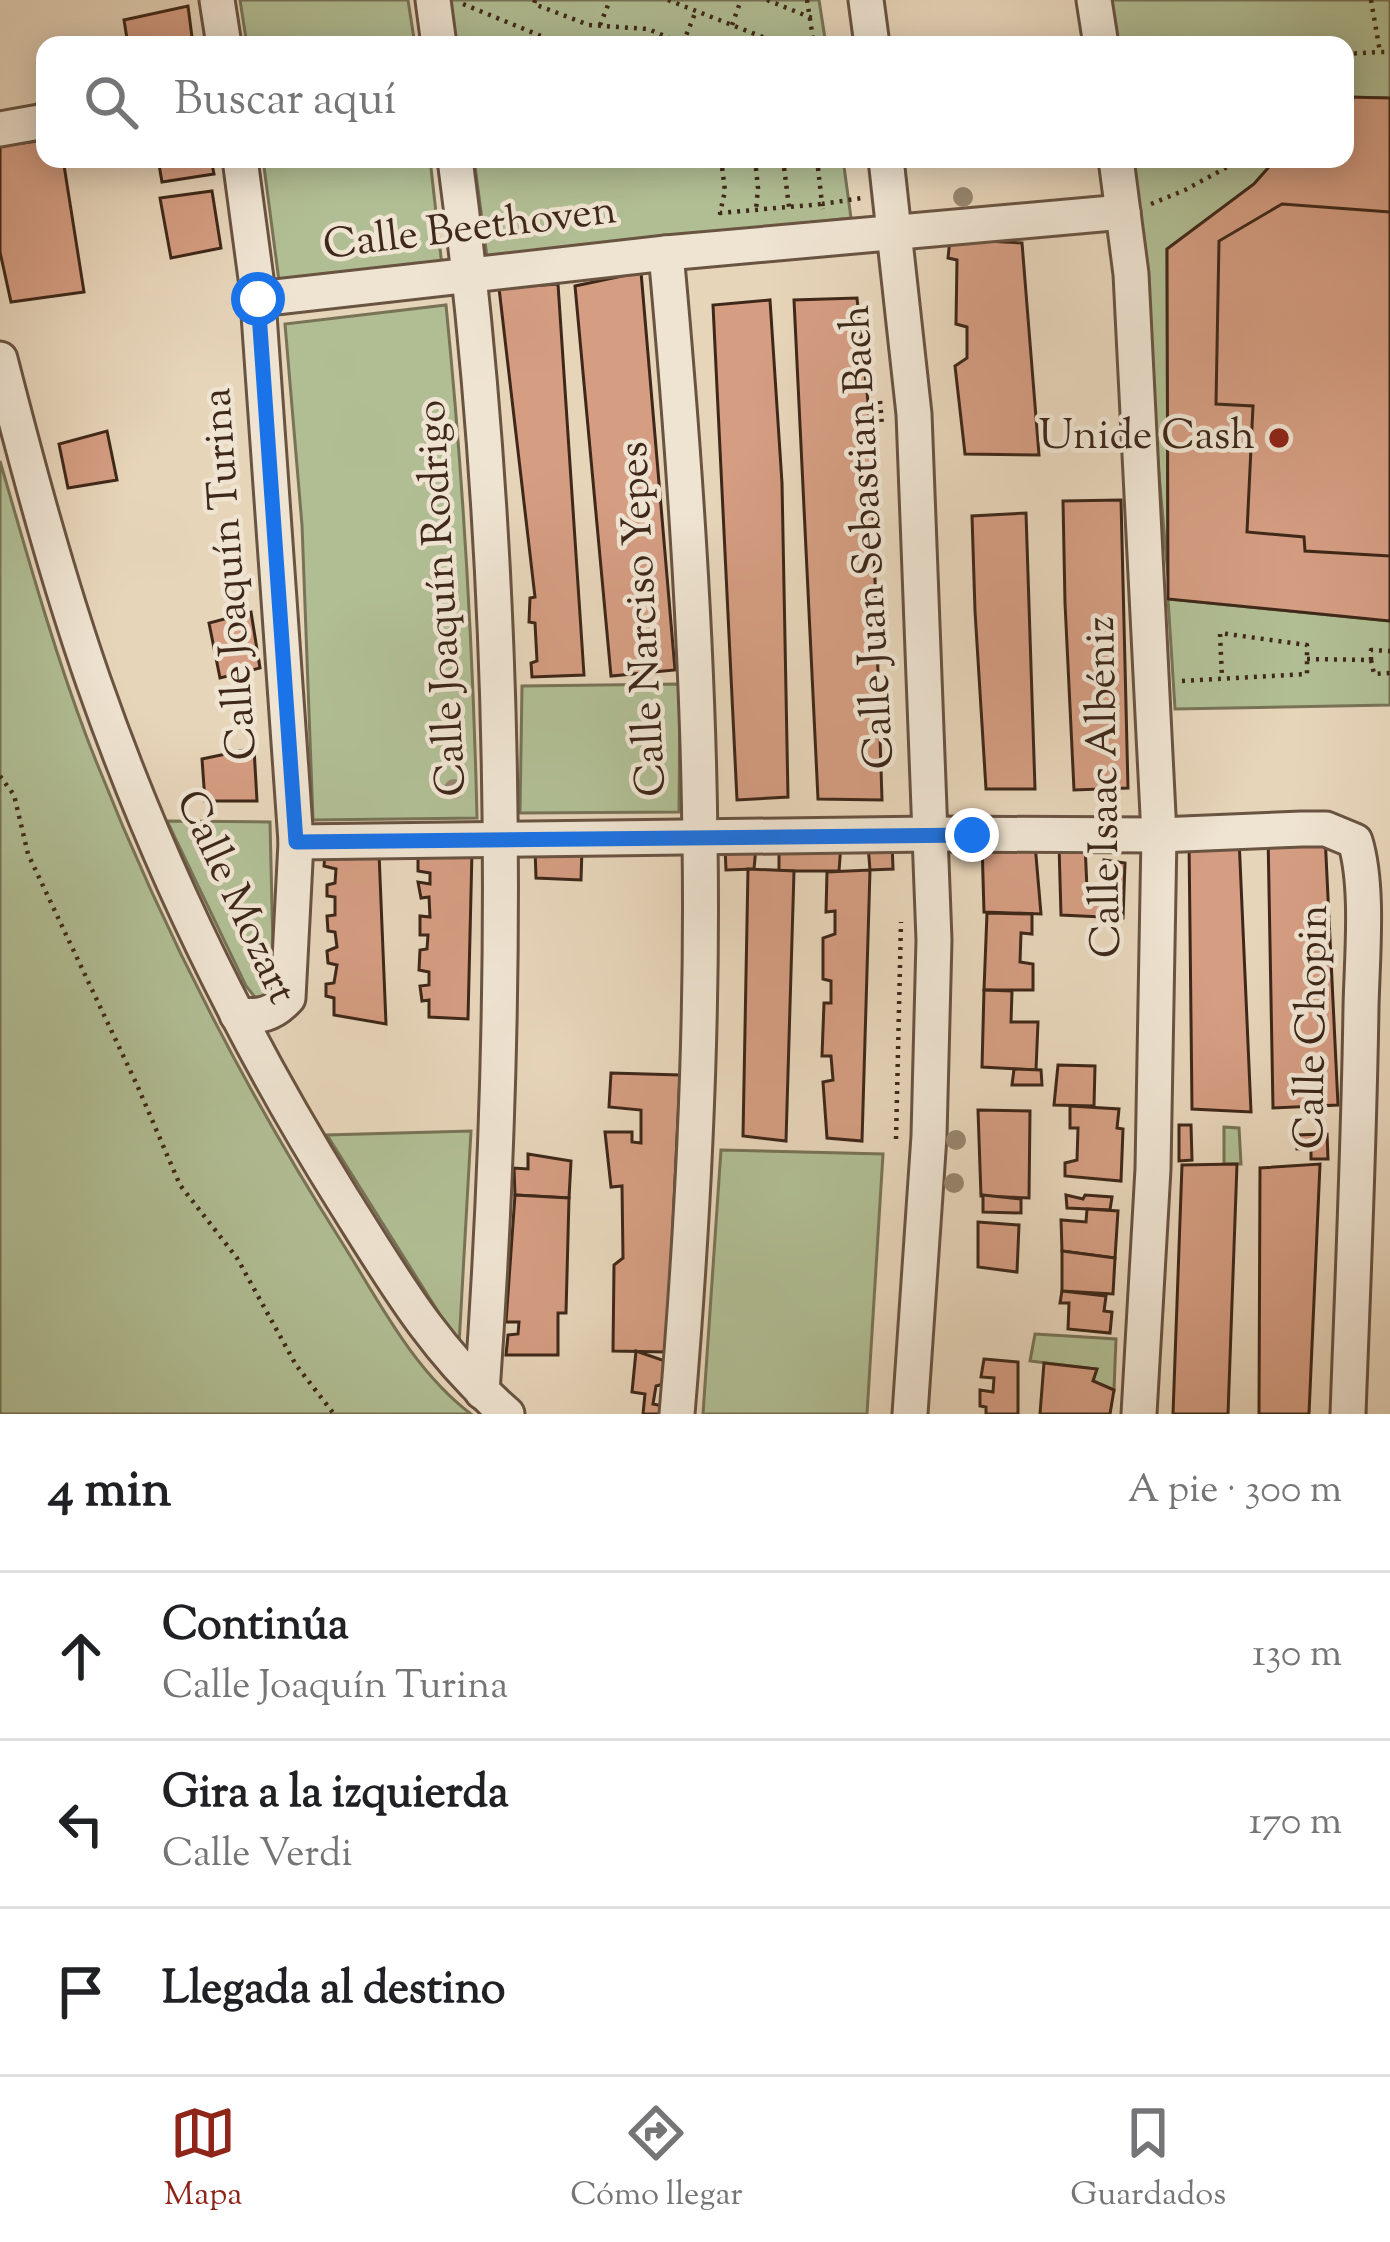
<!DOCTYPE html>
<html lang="es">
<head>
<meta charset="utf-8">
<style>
  body { margin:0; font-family:"Sorts Mill Goudy",serif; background:#f6f6f6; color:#202124 }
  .stop { position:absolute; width:36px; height:36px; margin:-27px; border:9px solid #1a73e8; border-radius:50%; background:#fff }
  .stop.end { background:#1a73e8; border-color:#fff; box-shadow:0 3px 12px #0008 }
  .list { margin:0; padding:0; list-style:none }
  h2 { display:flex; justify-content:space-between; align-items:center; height:156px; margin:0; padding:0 48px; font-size:51px }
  h2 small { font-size:39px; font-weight:400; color:#757577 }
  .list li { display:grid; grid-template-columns:78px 1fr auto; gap:36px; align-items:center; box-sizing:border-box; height:168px; padding:0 48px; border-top:3px solid #e0e0e0 }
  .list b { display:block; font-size:45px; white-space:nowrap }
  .list p { margin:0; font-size:39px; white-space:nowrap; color:#757577 }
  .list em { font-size:39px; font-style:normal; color:#757577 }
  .icon { flex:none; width:66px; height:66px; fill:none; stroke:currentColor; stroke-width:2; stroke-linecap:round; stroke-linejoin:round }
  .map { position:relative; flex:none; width:1390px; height:1414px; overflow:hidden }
  .search { position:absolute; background:#fff; box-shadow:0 6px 30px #0003; left:36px; right:36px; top:36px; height:132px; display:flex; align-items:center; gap:30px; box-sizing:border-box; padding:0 42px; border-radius:24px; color:#757577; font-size:45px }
  .sheet { height:660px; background:#fff }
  nav { display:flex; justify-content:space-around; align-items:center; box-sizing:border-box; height:168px; border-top:3px solid #e0e0e0; background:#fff; font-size:33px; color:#757577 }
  nav a { display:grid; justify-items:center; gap:6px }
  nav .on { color:#8f2418 }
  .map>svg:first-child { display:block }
</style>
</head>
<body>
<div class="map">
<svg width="1390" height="1414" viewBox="0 0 1390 1414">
  <rect width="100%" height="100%" fill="#e7d5ba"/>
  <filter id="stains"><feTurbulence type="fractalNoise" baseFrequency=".00167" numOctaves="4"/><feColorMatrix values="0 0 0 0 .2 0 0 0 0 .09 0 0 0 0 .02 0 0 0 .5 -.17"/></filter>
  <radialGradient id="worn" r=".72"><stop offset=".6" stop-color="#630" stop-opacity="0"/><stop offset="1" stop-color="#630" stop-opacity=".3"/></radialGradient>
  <!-- green -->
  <g fill="#b1be94" stroke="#787356" stroke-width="3">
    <path d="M240 0H408L415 45H247Z"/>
    <path d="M446 0H819L826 45H454Z"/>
    <path d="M1111 0H1390V98L1345 97V45H1118Z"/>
    <path d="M263 159H430L442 266 279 281Z"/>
    <path d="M474 159H843L851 218 487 257Z"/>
    <path d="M1131 159H1276L1254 184 1167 249 1168 576Z"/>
    <path d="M446 305C463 476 473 647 477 818L313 820 302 525 285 324Z"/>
    <path d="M0 461C27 554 53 648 87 738 155 914 240 1082 341 1241 379 1301 413 1370 471 1414H0Z"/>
    <path d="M1168 599 1390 621V705L1175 709Z"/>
    <path d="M680 684 679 812 520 813 522 686Z"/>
    <path d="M167 821 270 822 274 992 260 999 254 996 246 986Z"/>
    <path d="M1224 1127 1239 1128 1241 1164H1224Z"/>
    <path d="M471 1131 459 1345 327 1135Z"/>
    <path d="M721 1150 883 1154 867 1414H703Z"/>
    <path d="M1035 1334 1116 1339 1114 1390 1093 1381 1096 1369 1030 1361Z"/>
  </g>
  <!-- building -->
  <g fill="#d59d82" stroke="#3f2819" stroke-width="3">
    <path d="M188 6 193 45H128L124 20Z"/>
    <path d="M1345 97 1390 98V621L1168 599 1167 249 1254 184 1276 159H1345Z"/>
    <path d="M45 140V159H63L84 292 11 302 0 252V146Z"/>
    <path d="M158 159H211L214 174 162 182Z"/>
    <path d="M212 191 221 248 171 258 160 198Z"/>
    <path d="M1282 204 1390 212V556L1305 551 1304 537 1247 532 1253 406 1216 404 1219 241Z"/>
    <path d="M950 239 1022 243 1039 455 965 454 955 366 967 358V327L956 324 957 260 948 258Z"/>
    <path d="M641 272 675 670 611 676 575 286Z"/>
    <path d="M558 284 584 675 532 677 531 663 537 661 535 623 529 622 530 598 535 597 499 288Z"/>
    <path d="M857 298 870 421 882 800 818 799 794 300Z"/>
    <path d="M770 300 782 483 788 797 737 800 713 305Z"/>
    <path d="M107 431 117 480 68 488 59 444Z"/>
    <path d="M1121 500 1128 788 1074 790 1065 603 1063 501Z"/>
    <path d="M1026 513 1035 789H986L975 611 972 516Z"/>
    <path d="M251 612 260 668 220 678 209 623Z"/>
    <path d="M254 748 257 801H205L202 759Z"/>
    <path d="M1268 834 1325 835 1338 1105 1273 1108Z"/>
    <path d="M1239 838 1251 1112 1192 1109 1189 839Z"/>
    <path d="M892 842 893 869 870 870 868 844Z"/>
    <path d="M779 843 841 844 839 871H779Z"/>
    <path d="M982 843 1035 844 1041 914 984 912Z"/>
    <path d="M1085 844 1087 889 1102 891 1104 860 1125 863 1123 918 1061 915 1059 845Z"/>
    <path d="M418 845 472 851 468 1019 429 1017V1000L422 1001 420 986 429 985V972L419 970 420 950 427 949 428 935H420V916L430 917 429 897 421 898 418 882 430 884V873L418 871Z"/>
    <path d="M725 846 756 847 754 869 726 870Z"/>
    <path d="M535 848H582L581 880 536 878Z"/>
    <path d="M325 853H379L386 1024 334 1015V998L326 996V984L334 983 337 965 328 963 327 951 337 947 335 932 328 931 327 916 335 915V897L327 896V885L335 883 336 869 324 866Z"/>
    <path d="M748 869 794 871 786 1141 743 1136Z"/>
    <path d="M870 870 862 1141 827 1138 823 1082 833 1080 831 1056H822L824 1003H831V981L823 979V938L835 934V911L826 912 827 872Z"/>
    <path d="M987 913 1032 914V934L1021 933 1020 962 1033 964V990H984Z"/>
    <path d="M984 990 1012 991 1011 1022H1038L1036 1070 982 1067Z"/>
    <path d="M1058 1065 1095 1066 1094 1106 1054 1105Z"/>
    <path d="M1014 1069 1041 1070 1042 1085H1012Z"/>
    <path d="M611 1073 680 1075 667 1352 613 1351 614 1265 623 1258 622 1186 611 1187 605 1132H632V1142L641 1143V1110L609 1107Z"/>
    <path d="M1070 1106 1119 1109 1117 1128 1123 1129 1121 1181 1065 1176V1163L1077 1160 1078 1128H1070Z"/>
    <path d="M978 1110 1030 1111 1029 1198 981 1196Z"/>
    <path d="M1179 1125H1191L1192 1160 1179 1161Z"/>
    <path d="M1327 1134 1328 1159H1311V1148L1297 1149 1296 1135Z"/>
    <path d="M528 1154 571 1161 569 1198 515 1195 514 1168 528 1169Z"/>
    <path d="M1237 1164 1228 1414H1173L1182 1165Z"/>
    <path d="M1320 1164 1309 1414H1259L1260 1168Z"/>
    <path d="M515 1195 569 1198 566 1313H558V1355H506L508 1335 518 1334 519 1322H506Z"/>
    <path d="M983 1195 1021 1199V1213L983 1212Z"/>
    <path d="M1066 1195 1083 1199 1085 1195 1112 1197 1110 1210 1067 1208Z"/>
    <path d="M1087 1209 1118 1211 1115 1258 1062 1251 1061 1220 1086 1222Z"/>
    <path d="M978 1222 1019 1225 1017 1272 978 1267Z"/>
    <path d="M1062 1251 1115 1258 1113 1294 1062 1291Z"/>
    <path d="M1062 1291 1106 1296 1104 1311 1112 1312 1110 1333 1068 1329 1069 1303H1060Z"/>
    <path d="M636 1351 668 1362V1383L656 1386 653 1404 663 1406 662 1414H643L645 1394 632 1392Z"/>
    <path d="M984 1359 1018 1362V1414H986V1407L980 1406V1390L993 1392 994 1378 981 1377Z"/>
    <path d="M1044 1363 1097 1369 1093 1381 1114 1390 1110 1414H1040Z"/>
  </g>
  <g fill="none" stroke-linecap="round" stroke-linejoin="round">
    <defs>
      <g id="minor">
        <path d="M217 0 224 45"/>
        <path d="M433 0 439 45"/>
        <path d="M866 0 872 45"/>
        <path d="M1094 0 1101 45"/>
        <path d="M0 129 45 121"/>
        <path d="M455 159C509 567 511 982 482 1392"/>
        <path d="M886 159 914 414 934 940 929 1136 910 1414"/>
        <path d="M1116 159 1131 274 1159 835 1153 1169 1139 1414"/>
        <path d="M666 253C684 449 698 646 700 842 703 1033 693 1224 677 1414"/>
        <path d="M258 299 666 253 1123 212"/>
        <path d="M0 359C28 468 57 577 94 683 157 863 241 1036 342 1198 393 1279 434 1351 507 1414"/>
        <path d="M296 842 931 834 1159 835 1302 829H1326L1355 841C1369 886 1362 959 1361 1007 1359 1143 1353 1278 1348 1414"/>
        <path d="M237 1015C260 1017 272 1015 288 998L296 842 257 286 240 159"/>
      </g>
    </defs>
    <!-- minor casing -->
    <use href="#minor" stroke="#695341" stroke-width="39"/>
    <!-- path -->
    <g stroke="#3f2819" stroke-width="4.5" stroke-dasharray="3 6" stroke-linecap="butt">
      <path d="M535 0 534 4 589 25 648 29 686 45"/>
      <path d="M668 0 783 45"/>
      <path d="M767 0 812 18"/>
      <path d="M807 0 814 45"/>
      <path d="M1371 0 1380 52H1390"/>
      <path d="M463 4 563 45"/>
      <path d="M600 25 610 0"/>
      <path d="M732 25 741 0"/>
      <path d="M683 43 696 11"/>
      <path d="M516 45 531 35"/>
      <path d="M1345 54 1380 52"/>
      <path d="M721 159 725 191 720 213 822 204 823 209"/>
      <path d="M755 159 758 188 756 210"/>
      <path d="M783 159 789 207"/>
      <path d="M817 159 822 204 862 198"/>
      <path d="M1151 204 1185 190 1242 159"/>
      <path d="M880 401 882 425"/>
      <path d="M1307 659 1371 660"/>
      <path d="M1371 660 1374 674 1390 673"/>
      <path d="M1371 660V650L1390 651"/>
      <path d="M1182 681 1307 674V645L1220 633 1222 678"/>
      <path d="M0 776 14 795 28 854 137 1085 180 1185 237 1258 296 1365 334 1414"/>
      <path d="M896 1139 901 922"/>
    </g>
    <!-- minor -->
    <use href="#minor" stroke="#efe4d2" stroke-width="33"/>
  </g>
  <!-- trees -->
  <g fill="#97866f">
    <circle cx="963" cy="197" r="10"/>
    <circle cx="454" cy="789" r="10"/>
    <circle cx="956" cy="1140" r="10"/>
    <circle cx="954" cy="1183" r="10"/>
  </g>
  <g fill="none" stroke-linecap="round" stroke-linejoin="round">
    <!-- route -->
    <path stroke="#1a73e8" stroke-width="15" d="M258 299 296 842 972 835"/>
  </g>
  <!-- markers -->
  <circle fill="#8f2418" stroke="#efe4d2" stroke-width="4.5" cx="1279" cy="438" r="12"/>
  <g text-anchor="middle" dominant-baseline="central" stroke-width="9" stroke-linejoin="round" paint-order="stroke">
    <!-- street labels -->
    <g font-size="42" fill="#3f2819" stroke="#efe4d2">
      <text transform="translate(470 230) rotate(-7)">Calle Beethoven</text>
      <text transform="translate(870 537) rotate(-93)">Calle Juan Sebastian Bach</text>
      <text transform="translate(232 574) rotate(-94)">Calle Joaquín Turina</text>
      <text transform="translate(444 598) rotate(-93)">Calle Joaquín Rodrigo</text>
      <text transform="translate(645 619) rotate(-93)">Calle Narciso Yepes</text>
      <text transform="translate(1106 787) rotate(-91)">Calle Isaac Albéniz</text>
      <text transform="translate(234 898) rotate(65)">Calle Mozart</text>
      <text transform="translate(1314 1027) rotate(-89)">Calle Chopin</text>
    </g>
    <!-- poi labels -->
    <g font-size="42" fill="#3f2819" stroke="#efe4d2" text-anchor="end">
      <text x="1255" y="438">Unide Cash</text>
    </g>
  </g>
  <rect width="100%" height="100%" filter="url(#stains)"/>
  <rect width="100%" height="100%" fill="url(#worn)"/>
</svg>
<div class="stop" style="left:258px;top:299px"></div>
<div class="stop end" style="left:972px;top:835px"></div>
<div class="search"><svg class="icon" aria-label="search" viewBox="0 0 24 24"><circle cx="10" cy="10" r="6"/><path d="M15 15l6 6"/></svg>Buscar aquí</div>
</div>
<section class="sheet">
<h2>4 min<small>A pie · 300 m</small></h2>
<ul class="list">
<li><svg class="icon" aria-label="ahead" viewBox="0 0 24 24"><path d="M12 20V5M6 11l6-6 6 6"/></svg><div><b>Continúa</b><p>Calle Joaquín Turina</p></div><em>130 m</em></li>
<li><svg class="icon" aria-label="left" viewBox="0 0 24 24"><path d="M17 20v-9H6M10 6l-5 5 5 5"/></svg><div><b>Gira a la izquierda</b><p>Calle Verdi</p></div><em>170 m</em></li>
<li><svg class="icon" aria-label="arrive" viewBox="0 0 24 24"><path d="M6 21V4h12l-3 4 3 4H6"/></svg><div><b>Llegada al destino</b></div></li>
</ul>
</section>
<nav>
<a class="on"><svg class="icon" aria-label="map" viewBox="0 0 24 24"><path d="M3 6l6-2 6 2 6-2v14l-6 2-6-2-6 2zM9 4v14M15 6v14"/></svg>Mapa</a>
<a><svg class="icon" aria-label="directions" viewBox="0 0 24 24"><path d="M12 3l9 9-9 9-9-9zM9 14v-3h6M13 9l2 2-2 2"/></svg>Cómo llegar</a>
<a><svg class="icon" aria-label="saved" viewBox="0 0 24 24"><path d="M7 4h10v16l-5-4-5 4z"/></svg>Guardados</a>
</nav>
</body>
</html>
